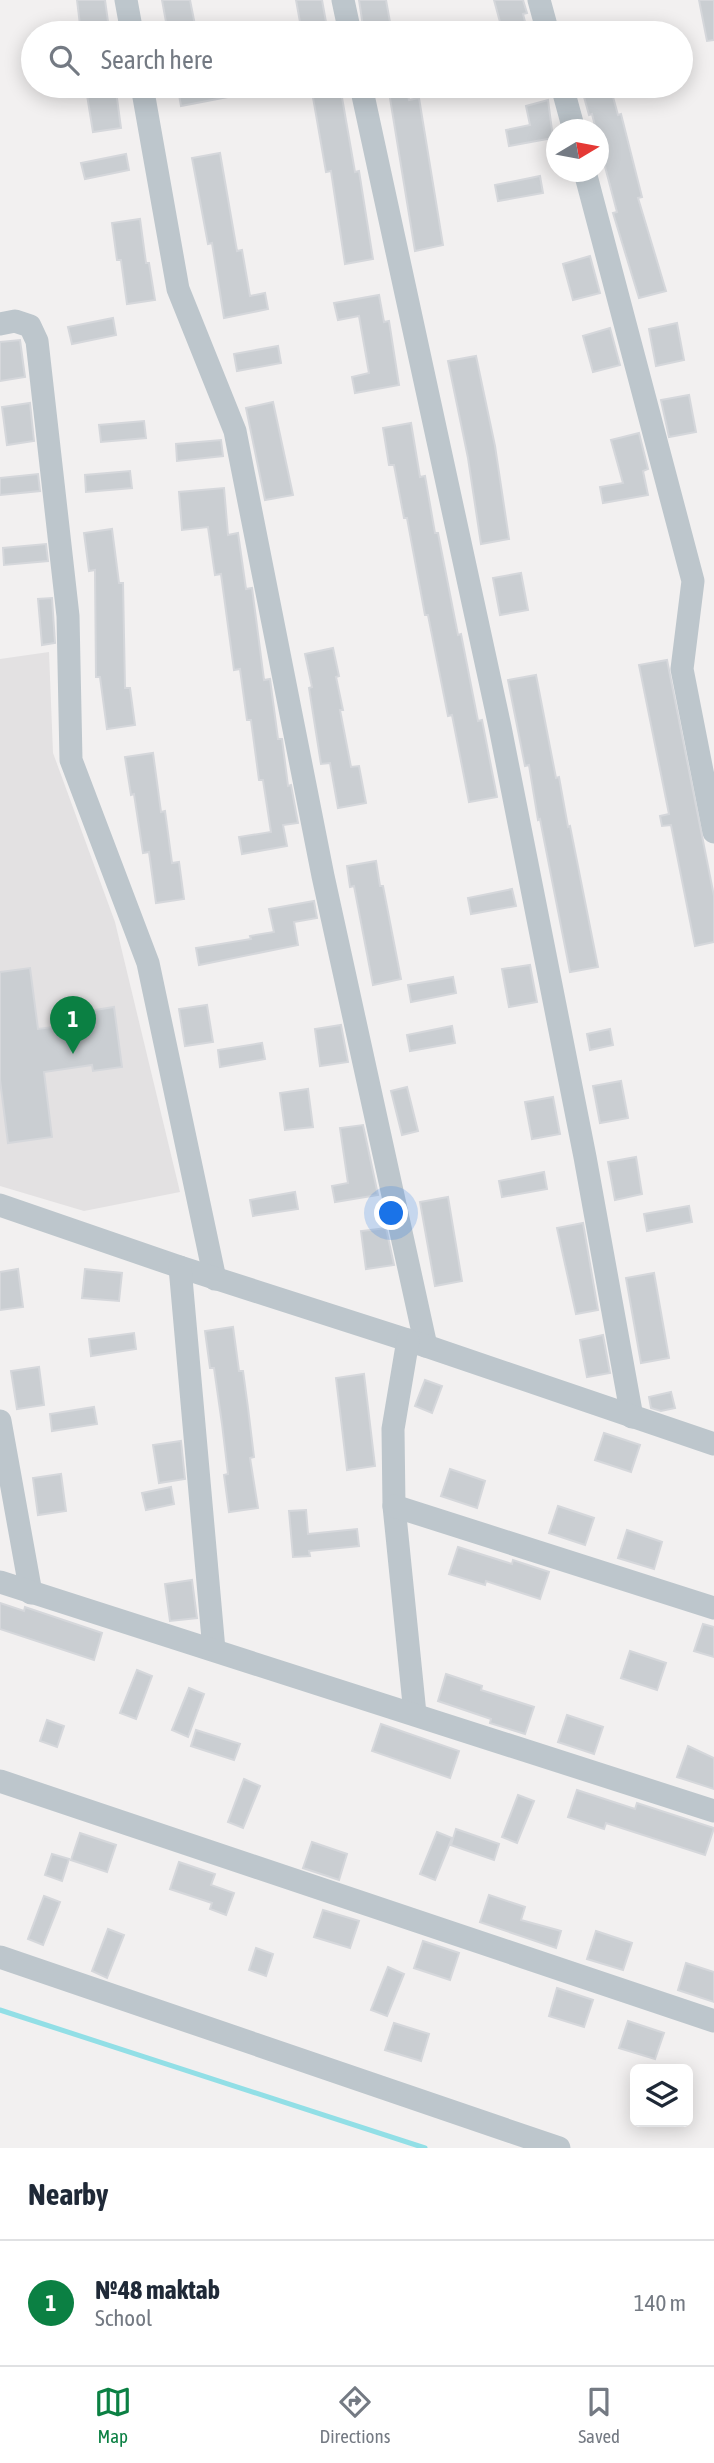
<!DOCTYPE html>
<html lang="en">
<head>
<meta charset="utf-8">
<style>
  body { margin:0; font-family:"Asap Condensed",sans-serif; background:#f2f2f3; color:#1f2937 }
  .controls { position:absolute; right:21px; bottom:21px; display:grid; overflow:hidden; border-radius:10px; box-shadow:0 4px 18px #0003 }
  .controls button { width:63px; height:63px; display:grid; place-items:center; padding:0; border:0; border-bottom:2px solid #e0e1e3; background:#fff; color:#1f2937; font:35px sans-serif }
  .compass { position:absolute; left:546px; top:119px; width:63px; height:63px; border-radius:50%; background:#fff; box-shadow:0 4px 18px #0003; rotate:80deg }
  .you { position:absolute; left:392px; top:1214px; width:24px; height:24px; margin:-18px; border:5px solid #fff; border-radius:50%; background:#1a73e8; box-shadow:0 0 0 10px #1a73e833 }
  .badge { display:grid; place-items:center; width:46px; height:46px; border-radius:50%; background:#0b8043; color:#fff; font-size:23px; font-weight:700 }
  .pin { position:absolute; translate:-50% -58px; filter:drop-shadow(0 2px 4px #0008) }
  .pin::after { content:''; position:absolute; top:37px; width:24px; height:21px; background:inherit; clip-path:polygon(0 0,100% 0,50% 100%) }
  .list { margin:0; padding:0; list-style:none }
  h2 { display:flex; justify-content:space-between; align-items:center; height:91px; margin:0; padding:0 28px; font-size:30px }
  h2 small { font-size:23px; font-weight:400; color:#747a83 }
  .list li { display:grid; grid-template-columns:46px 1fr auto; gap:21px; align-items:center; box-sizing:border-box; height:126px; padding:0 28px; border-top:2px solid #e0e1e3 }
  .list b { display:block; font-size:26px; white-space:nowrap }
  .list p { margin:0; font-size:23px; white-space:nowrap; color:#747a83 }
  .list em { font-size:23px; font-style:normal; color:#747a83 }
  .icon { flex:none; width:38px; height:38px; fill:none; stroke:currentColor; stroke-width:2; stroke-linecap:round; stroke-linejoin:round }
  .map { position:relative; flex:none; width:714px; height:2148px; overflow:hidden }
  .search { position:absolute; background:#fff; box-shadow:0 4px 18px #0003; left:21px; right:21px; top:21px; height:77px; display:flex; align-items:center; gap:18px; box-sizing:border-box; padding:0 24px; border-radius:38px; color:#747a83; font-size:26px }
  .sheet { height:217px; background:#fff }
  nav { display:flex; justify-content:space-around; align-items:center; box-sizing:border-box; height:98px; border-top:2px solid #e0e1e3; background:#fff; font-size:19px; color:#747a83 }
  nav a { display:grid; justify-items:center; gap:4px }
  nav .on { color:#0b8043 }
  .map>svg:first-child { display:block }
</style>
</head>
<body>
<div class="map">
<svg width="714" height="2148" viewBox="0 0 714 2148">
  <rect width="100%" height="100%" fill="#f2f0f0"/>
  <!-- education -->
  <path fill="#e3e1e2" d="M49 652 53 753 115 922 180 1192 84 1211 0 1186V659Z"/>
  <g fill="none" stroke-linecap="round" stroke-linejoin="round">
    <!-- stream -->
    <path stroke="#92dfe6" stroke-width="5" d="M0 2010 425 2148"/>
  </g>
  <!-- building -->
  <g fill="#caced2" stroke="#d5d7db" stroke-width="2">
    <path d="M77 0H105L109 29 81 33Z"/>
    <path d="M162 0H190L196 30 168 33Z"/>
    <path d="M296 0H322L328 33H302Z"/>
    <path d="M359 0H386L392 33H364Z"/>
    <path d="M494 0H523L527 13 523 14 528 33H503Z"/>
    <path d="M699 0H714V40L707 41Z"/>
    <path d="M196 86H249V93L181 106 178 89Z"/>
    <path d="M311 86H340L355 172 359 171 373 259 345 264 331 171 326 172Z"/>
    <path d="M388 86H406L409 100 419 98 443 245 415 251Z"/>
    <path d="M581 86H610L618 115 621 114 642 197 638 198 666 291 639 298 613 213 617 212 598 140V130H596L592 114 589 115Z"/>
    <path d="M116 91 121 128 93 132 87 95Z"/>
    <path d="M548 100 553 138 509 146 506 130 530 125 526 106Z"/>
    <path d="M220 153 237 251 242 250 250 296 265 293 268 309 224 318 212 243 208 244 192 158Z"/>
    <path d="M126 154 129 170 85 179 81 163Z"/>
    <path d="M540 176 543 193 498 201 495 185Z"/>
    <path d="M140 219 146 263H149L155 300 127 304 121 260H117L112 223Z"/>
    <path d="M590 256 600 293 573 300 563 264Z"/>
    <path d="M379 295 384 322 389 321 399 385 355 393 352 377 369 373 359 316 338 320 334 303Z"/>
    <path d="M113 318 116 335 72 344 68 327Z"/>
    <path d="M677 323 684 360 656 366 649 329Z"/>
    <path d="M610 328 620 365 593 372 583 336Z"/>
    <path d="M20 340 25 377 0 381V342Z"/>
    <path d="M278 346 281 363 237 371 234 354Z"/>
    <path d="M476 356 495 446 509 539 481 544 468 458 448 361Z"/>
    <path d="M689 395 696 432 669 437 661 400Z"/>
    <path d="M273 402 293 495 265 500 246 408Z"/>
    <path d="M30 403 34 441 7 445 2 407Z"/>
    <path d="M144 421 146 438 101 442 99 425Z"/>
    <path d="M411 423 420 477 425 476 435 533H438L458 635 461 634 478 721 482 720 497 797 469 802 452 715 448 716 428 615H425L407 518H404L394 465H389L383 428Z"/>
    <path d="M639 433 648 469 643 471 648 495 603 503 600 487 623 483 611 440Z"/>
    <path d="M221 440 223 456 177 461 176 444Z"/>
    <path d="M130 471 132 488 86 492 85 475Z"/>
    <path d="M38 474 40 491 0 495V478Z"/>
    <path d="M224 488 228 535 238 533 246 589 252 588 264 680 270 679 278 739H282L288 786 291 785 298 823 283 825 287 846 242 854 239 837 271 832 263 780H259L251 720H247L240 669 234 670 221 574 215 575 208 527 182 530 179 492Z"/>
    <path d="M112 529 119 583H123L125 688H130L135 725 107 729 100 677H96L95 570 89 571 84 533Z"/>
    <path d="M46 544 48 561 4 565 3 548Z"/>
    <path d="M521 573 528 610 500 615 493 578Z"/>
    <path d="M52 598 55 643 42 645 38 599Z"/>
    <path d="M333 648 339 676 336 677 343 710H340L351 767 359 766 366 803 338 808 330 763 321 764 309 688 312 687 305 654Z"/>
    <path d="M667 660 714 896V942L695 946 671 825 662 826 660 816 669 814 639 665Z"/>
    <path d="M536 675 556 778 559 777 568 827 570 826 598 967 570 972 540 819 538 820 529 765 525 766 508 680Z"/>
    <path d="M153 753 161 812 165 811 172 863 179 862 184 899 156 903 149 852 143 853 134 794 131 795 125 757Z"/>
    <path d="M376 861 380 886H383L401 979 373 985 354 886 350 887 347 866Z"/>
    <path d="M512 889 516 906 471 914 468 898Z"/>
    <path d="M314 901 317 918 294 922 298 945 199 965 196 948 251 939 250 936 274 932 269 909Z"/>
    <path d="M530 965 537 1002 509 1007 502 969Z"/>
    <path d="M30 968 38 1029 83 1023 82 1012 114 1007 122 1067 93 1071 92 1065 44 1072 52 1137 8 1143 0 1080V972Z"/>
    <path d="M453 977 456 993 411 1002 408 985Z"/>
    <path d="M207 1005 213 1042 185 1046 179 1009Z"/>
    <path d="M341 1025 348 1062 320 1066 315 1029Z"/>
    <path d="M452 1026 455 1043 410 1051 407 1035Z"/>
    <path d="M610 1029 613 1045 590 1050 587 1034Z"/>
    <path d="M262 1043 265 1059 220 1067 218 1050Z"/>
    <path d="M621 1081 628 1118 600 1123 593 1086Z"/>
    <path d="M407 1087 418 1131 402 1135 391 1091Z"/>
    <path d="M308 1089 313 1127 285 1130 280 1093Z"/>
    <path d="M553 1097 560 1134 532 1139 525 1102Z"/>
    <path d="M363 1125 378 1195 335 1202 332 1186 348 1183 340 1128Z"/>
    <path d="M636 1157 642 1194 615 1200 608 1162Z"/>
    <path d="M544 1172 547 1189 502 1197 499 1181Z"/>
    <path d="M295 1192 298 1209 253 1216 250 1200Z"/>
    <path d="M448 1197 462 1281 435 1286 420 1202Z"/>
    <path d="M689 1206 692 1222 647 1231 644 1214Z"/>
    <path d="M583 1223 598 1310 576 1314 557 1228Z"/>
    <path d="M386 1228 394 1265 366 1269 361 1231Z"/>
    <path d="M18 1269 23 1307 0 1310V1272Z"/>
    <path d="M85 1269 122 1273 119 1301 82 1298Z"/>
    <path d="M654 1273 669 1358 641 1363 626 1278Z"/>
    <path d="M233 1327 239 1371H243L248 1408 254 1457 250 1458 258 1508 229 1512 224 1475 228 1474 222 1424 214 1368H210L205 1331Z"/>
    <path d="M134 1333 136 1349 91 1356 89 1339Z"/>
    <path d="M603 1335 610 1373 587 1377 580 1340Z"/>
    <path d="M39 1367 44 1405 17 1409 11 1371Z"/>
    <path d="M364 1374 375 1466 347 1470 336 1378Z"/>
    <path d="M425 1380 442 1386 432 1413 415 1406Z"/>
    <path d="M671 1392 675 1408 661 1411 651 1408 649 1397Z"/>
    <path d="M94 1407 97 1424 52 1431 50 1414Z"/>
    <path d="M604 1433 640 1445 631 1472 595 1460Z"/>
    <path d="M181 1441 185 1479 159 1483 153 1445Z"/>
    <path d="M450 1469 485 1481 477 1508 441 1496Z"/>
    <path d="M61 1474 66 1511 38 1515 33 1478Z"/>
    <path d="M171 1487 174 1504 146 1510 142 1493Z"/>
    <path d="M558 1506 594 1518 585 1545 549 1533Z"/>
    <path d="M306 1510 308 1534 357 1529 359 1546 309 1551 310 1556 293 1557 289 1511Z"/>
    <path d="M627 1530 662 1542 654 1569 618 1558Z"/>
    <path d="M458 1547 512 1564 513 1560 549 1572 540 1599 486 1581 485 1585 449 1574Z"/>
    <path d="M192 1580 197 1618 170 1621 165 1584Z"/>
    <path d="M0 1603 24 1611 25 1607 102 1633 94 1660 0 1629Z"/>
    <path d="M703 1624 714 1627V1657L694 1651Z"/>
    <path d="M630 1651 666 1663 657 1690 621 1678Z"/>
    <path d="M137 1670 152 1676 136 1719 120 1713Z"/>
    <path d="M446 1674 482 1686 481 1690 534 1707 525 1734 490 1723 491 1719 438 1701Z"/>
    <path d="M189 1688 204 1694 188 1737 172 1730Z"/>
    <path d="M567 1715 603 1727 594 1754 558 1742Z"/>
    <path d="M47 1720 64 1726 57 1747 40 1741Z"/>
    <path d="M381 1724 459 1751 450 1778 372 1751Z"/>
    <path d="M196 1730 240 1744 234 1760 191 1746Z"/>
    <path d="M688 1746 714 1758V1789L677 1777Z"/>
    <path d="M244 1779 260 1786 243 1828 228 1822Z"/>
    <path d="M577 1790 635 1809 637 1803 714 1828 705 1855 606 1823 604 1829 568 1817Z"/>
    <path d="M518 1795 534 1801 517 1843 502 1837Z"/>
    <path d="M456 1829 499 1844 494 1860 451 1845Z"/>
    <path d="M437 1832 452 1838 435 1880 420 1874Z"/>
    <path d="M80 1833 116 1845 107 1872 71 1860Z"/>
    <path d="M312 1842 347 1854 339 1880 303 1868Z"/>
    <path d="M52 1854 69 1859 62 1881 45 1875Z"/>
    <path d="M179 1862 215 1874 211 1885 234 1893 226 1915 210 1909 212 1903 170 1889Z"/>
    <path d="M489 1895 525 1907 521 1920 561 1931 556 1948 480 1922Z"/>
    <path d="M44 1896 60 1902 43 1945 28 1939Z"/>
    <path d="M323 1910 359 1921 350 1948 314 1937Z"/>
    <path d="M108 1929 124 1935 107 1978 92 1971Z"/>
    <path d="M596 1931 632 1943 623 1970 587 1959Z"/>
    <path d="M423 1941 459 1953 450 1980 414 1968Z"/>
    <path d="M256 1948 273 1954 266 1976 249 1970Z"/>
    <path d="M686 1963 714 1972V2002L678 1990Z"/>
    <path d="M388 1967 404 1974 387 2016 371 2010Z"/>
    <path d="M557 1988 593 2000 584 2027 549 2016Z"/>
    <path d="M628 2021 664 2033 655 2059 619 2048Z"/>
    <path d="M394 2023 429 2034 421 2061 385 2050Z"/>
  </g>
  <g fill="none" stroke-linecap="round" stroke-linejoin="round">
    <!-- minor -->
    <g stroke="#bdc6cc" stroke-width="23">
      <path d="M126 0 132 33"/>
      <path d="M343 0 350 33"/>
      <path d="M539 0 548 33"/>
      <path d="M142 86 178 289 235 431 323 876 426 1346"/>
      <path d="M361 86 500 727 585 1157 632 1417"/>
      <path d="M562 86 574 130"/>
      <path d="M585 172 693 581 682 669 714 832"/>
      <path d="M0 324 15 321 30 326 37 341 68 616 71 760 148 963 215 1279"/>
      <path d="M0 1205 180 1267 426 1346 714 1444"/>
      <path d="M180 1267 214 1650"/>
      <path d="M408 1340 393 1429 394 1506 415 1714"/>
      <path d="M0 1421 31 1593"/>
      <path d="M394 1506 714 1608"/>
      <path d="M0 1582 714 1811"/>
      <path d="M0 1781 714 2021"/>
      <path d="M0 1957 559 2148"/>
    </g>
  </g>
</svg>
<div class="controls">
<button><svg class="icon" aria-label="layers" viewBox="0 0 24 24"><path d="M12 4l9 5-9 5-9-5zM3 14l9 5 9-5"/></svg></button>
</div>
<svg class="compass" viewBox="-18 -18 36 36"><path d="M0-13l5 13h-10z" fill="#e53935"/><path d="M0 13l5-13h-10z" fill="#747a83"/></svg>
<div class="you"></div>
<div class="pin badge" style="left:73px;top:1054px">1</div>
<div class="search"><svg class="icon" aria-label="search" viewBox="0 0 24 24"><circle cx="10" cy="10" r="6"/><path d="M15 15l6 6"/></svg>Search here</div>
</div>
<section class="sheet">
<h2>Nearby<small></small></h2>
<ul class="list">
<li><span class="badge">1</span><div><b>№48 maktab</b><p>School</p></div><em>140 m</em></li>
</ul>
</section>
<nav>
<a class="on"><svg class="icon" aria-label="map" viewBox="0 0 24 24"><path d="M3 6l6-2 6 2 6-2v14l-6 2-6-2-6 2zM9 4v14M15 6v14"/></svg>Map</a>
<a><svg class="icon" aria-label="directions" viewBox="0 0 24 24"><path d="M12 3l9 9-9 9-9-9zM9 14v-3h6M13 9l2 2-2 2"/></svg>Directions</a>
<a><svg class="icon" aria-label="saved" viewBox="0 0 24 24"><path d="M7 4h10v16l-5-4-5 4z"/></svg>Saved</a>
</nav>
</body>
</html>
